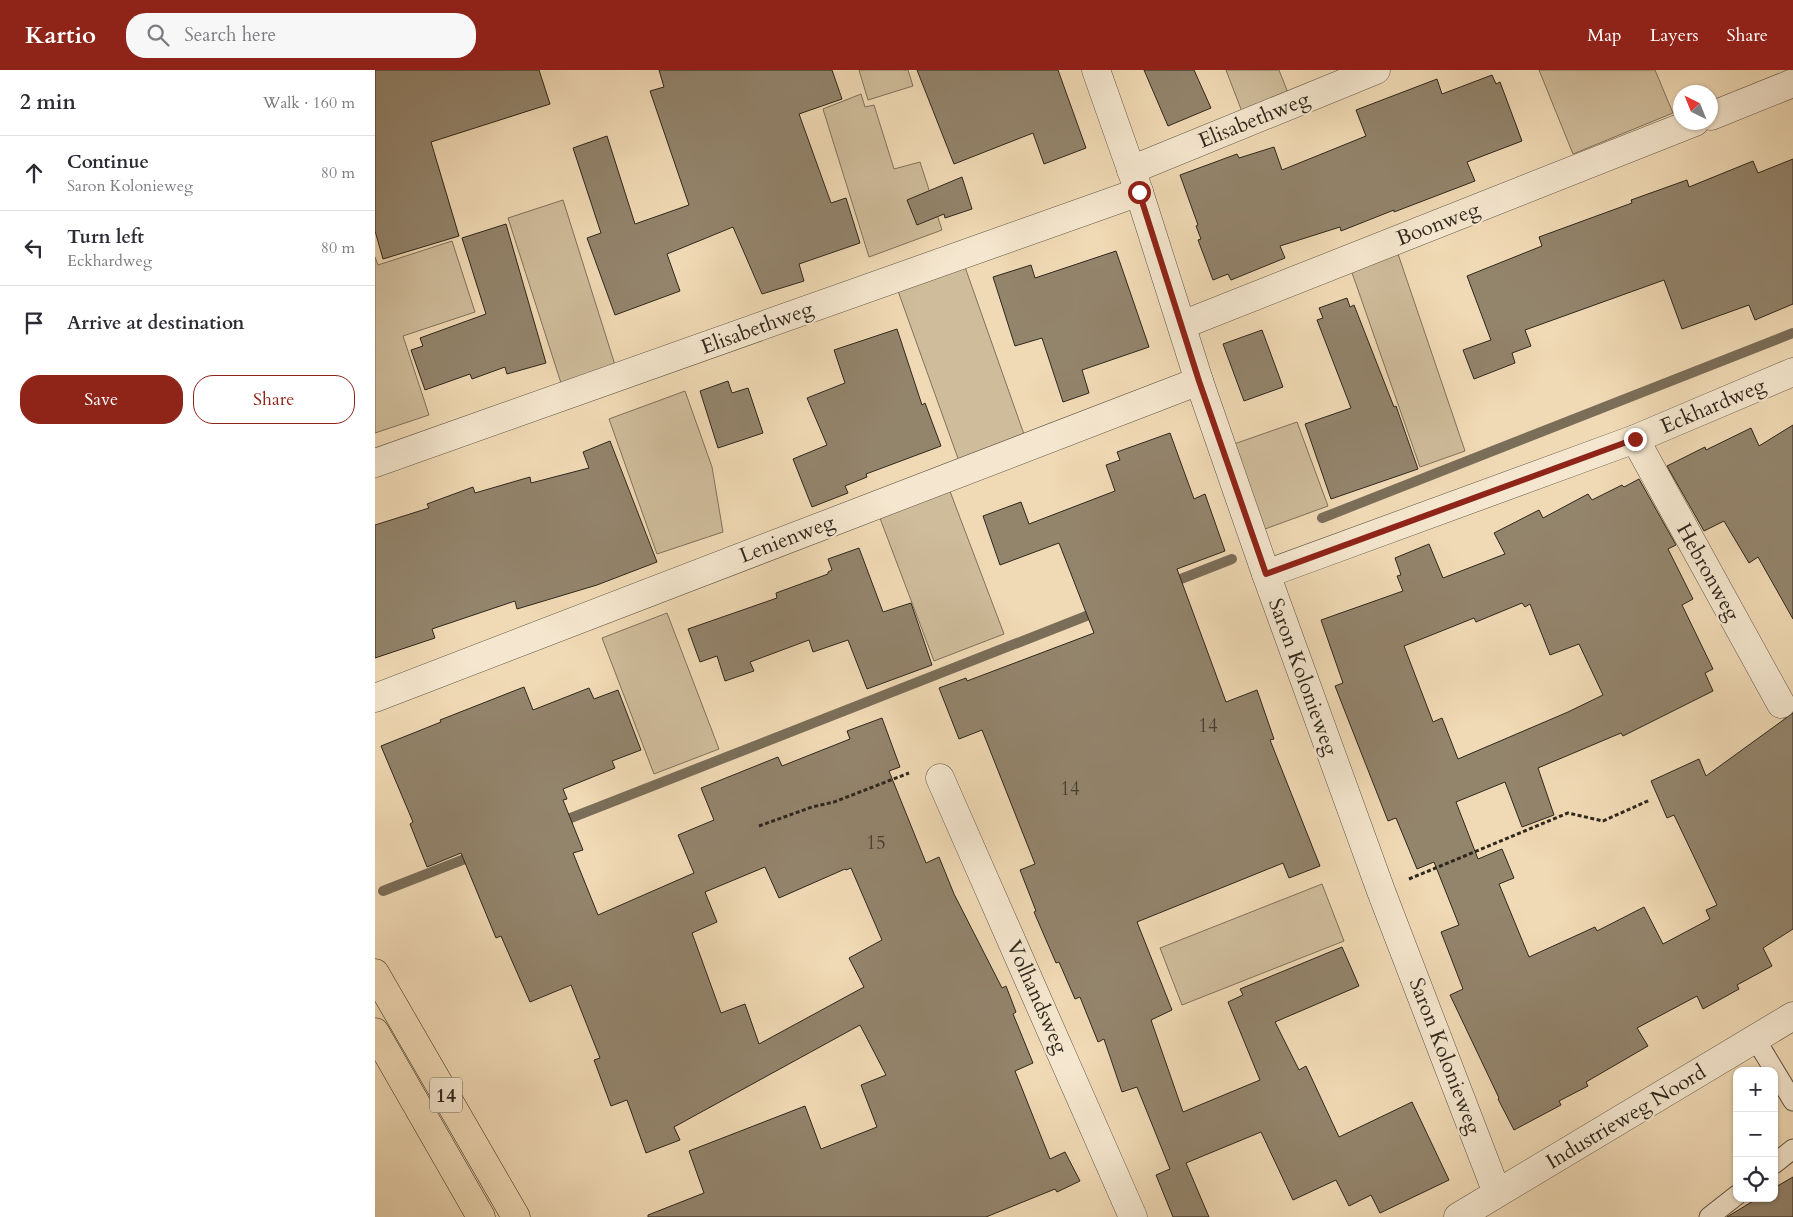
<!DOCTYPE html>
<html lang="en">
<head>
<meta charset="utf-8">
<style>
  body { margin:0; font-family:Cardo,serif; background:#f7f7f7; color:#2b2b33 }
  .controls { position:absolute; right:15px; bottom:15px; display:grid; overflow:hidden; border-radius:10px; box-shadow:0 1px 4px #0004 }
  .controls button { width:45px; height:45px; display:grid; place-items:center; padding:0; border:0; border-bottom:1px solid #e1e1e2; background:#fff; color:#2b2b33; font:25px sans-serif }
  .compass { position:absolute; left:1298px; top:15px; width:45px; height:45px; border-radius:50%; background:#fff; box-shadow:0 1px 4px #0004; rotate:317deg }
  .stop { position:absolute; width:15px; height:15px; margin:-11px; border:4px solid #8f2418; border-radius:50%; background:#fff }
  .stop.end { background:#8f2418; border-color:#fff; box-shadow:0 1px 5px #0008 }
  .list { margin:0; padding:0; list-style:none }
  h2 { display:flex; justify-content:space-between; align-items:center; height:65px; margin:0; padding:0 20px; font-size:21px }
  h2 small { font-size:16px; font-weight:400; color:#7c7c81 }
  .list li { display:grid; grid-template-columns:32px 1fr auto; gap:15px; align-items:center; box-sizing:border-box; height:75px; padding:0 20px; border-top:1px solid #e1e1e2 }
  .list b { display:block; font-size:19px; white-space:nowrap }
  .list p { margin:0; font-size:16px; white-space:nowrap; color:#7c7c81 }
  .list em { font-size:16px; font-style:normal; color:#7c7c81 }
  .actions { display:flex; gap:10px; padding:15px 20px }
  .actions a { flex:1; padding:11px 0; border:1px solid #8f2418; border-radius:20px; text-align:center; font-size:18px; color:#8f2418 }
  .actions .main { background:#8f2418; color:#fff }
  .icon { flex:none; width:28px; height:28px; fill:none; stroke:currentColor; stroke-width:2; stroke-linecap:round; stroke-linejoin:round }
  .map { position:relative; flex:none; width:1418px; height:1147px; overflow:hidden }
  header { display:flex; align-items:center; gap:30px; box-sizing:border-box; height:70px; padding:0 25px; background:#8f2418; color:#fff }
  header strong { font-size:24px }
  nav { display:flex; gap:28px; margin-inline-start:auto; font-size:18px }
  .search { width:350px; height:45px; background:#f7f7f7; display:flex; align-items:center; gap:12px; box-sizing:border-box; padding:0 18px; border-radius:20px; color:#7c7c81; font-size:19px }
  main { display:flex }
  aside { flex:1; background:#fff }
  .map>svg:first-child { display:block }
</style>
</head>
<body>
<header>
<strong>Kartio</strong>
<div class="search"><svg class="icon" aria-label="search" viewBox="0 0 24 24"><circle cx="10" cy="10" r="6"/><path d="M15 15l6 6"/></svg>Search here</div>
<nav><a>Map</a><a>Layers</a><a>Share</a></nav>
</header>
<main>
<aside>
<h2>2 min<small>Walk · 160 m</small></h2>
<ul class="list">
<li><svg class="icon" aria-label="ahead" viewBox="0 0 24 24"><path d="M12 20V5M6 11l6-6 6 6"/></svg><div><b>Continue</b><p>Saron Kolonieweg</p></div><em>80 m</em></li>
<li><svg class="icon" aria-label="left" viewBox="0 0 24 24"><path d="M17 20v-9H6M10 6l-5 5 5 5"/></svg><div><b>Turn left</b><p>Eckhardweg</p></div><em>80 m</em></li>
<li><svg class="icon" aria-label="arrive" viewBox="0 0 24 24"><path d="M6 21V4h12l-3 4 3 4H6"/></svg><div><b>Arrive at destination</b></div></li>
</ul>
<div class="actions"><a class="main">Save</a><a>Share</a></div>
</aside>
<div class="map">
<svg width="1418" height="1147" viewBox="0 0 1418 1147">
  <rect width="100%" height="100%" fill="#f0dab5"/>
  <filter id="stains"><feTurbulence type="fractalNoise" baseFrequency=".004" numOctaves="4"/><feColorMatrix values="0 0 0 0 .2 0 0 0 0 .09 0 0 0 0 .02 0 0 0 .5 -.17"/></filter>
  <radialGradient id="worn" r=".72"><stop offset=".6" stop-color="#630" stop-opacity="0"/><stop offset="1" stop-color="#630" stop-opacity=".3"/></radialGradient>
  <!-- green -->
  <g fill="#cfbc9b" stroke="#7f725c">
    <path d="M484 0H533L538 16 493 30Z"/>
    <path d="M851 0H904L915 28 869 47Z"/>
    <path d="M1164 0H1280L1298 43 1198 84Z"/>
    <path d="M486 24 490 37 499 35 519 99 545 92 567 160 494 187 448 39Z"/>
    <path d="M188 130 240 295 186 313 133 148Z"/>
    <path d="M77 171 100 242 28 266 54 345 0 363V187L3 195Z"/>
    <path d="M1022 181 1090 381 1045 397 975 197Z"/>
    <path d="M590 197 651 370 585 394 523 221Z"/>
    <path d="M310 321 337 397 348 462 282 484 234 349Z"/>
    <path d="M922 352 953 436 890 459 859 374Z"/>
    <path d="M573 416 629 564 559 591 503 443Z"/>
    <path d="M292 543 344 679 279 704 227 568Z"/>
    <path d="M947 814 969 871 807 935 785 878Z"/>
  </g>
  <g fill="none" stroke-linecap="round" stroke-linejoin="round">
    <!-- stream -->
    <g stroke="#7b6e59" stroke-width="10">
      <path d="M947 448 1418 263"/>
      <path d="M793 514 857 489"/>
      <path d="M183 753 724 541"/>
      <path d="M8 821 100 785"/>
    </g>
  </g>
  <!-- building -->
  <g fill="#93846c" stroke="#2f271d" fill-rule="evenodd">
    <path d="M0 0H164L175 34 56 72 84 166 8 189 0 161Z"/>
    <path d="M284 0H457L467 29 424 44 456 133 471 128 485 173 424 194 429 211 387 224 358 157 292 184 305 221 240 245 212 168 226 163 198 78 232 66 260 154 314 135 275 21 289 17Z"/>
    <path d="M542 0H683L711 78 669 94 658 63 579 94Z"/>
    <path d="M769 0H819L836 38 793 56Z"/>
    <path d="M1117 5 1121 14 1125 12 1147 71 1092 92 1100 111 1019 142V140L966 161 965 157 905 176 910 188 856 210 853 204 838 210 823 170 826 169 821 156 823 155 805 105 862 84 864 88 899 77 907 100 991 66 981 40 1062 9 1067 24Z"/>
    <path d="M1418 89V234L1380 250 1374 235 1307 259 1289 210 1150 260 1156 276 1137 283 1140 293 1099 309 1088 280 1116 270 1092 206 1167 176 1164 167 1257 133 1256 130 1312 110 1314 117 1378 91 1383 103Z"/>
    <path d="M587 107 597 139 570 148 569 144 542 155 532 130Z"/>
    <path d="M131 154 171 293 132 304 130 297 97 309 95 304 50 320 36 280 48 276 45 268 111 244 87 168Z"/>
    <path d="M741 181 774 277 707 300 714 323 688 332 667 268 640 276 618 207 656 195 660 208Z"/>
    <path d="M972 228 975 237 979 235 1019 337 1021 336 1043 399 956 429 930 354 976 338 942 250 948 248 944 238Z"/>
    <path d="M522 259 547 335 550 333 566 376 491 404 492 407 470 416 473 423 437 437 418 389 452 375 432 328 470 313 459 280Z"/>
    <path d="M887 260 908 317 869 331 848 274Z"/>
    <path d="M353 311 357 323 373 318 388 363 343 378 325 321Z"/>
    <path d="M1418 355V549L1383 487 1374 493 1349 451 1329 461 1292 396 1330 377 1331 380 1376 358 1384 376Z"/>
    <path d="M795 363 819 429 830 424 850 481 802 499 851 632 882 620 899 669 895 670 945 796 914 808 908 793 762 852 797 940 776 950 808 1042 885 1010 853 932 868 925 865 919 967 877 984 916 900 952 924 1000 931 996 964 1067 1037 1032 1074 1110 1005 1143 996 1125 974 1136 961 1110 918 1130 886 1062 811 1093 834 1147H798L781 1105 795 1099 762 1017 747 1022 729 969 723 972 705 927 700 929 684 892 681 893 659 842 661 841 645 800 660 794 607 660 584 669 564 618 591 608 592 611 719 563 684 473 625 495 608 446 646 432 654 454 740 421 731 395 745 390 742 382Z"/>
    <path d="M235 371 282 492 222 515 142 539 140 531 57 559 60 568 0 588V455L54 438 52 434 98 417 100 423 155 407 156 413 214 398 208 382Z"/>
    <path d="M1264 409 1301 475 1293 479 1318 529 1307 535 1338 599 1330 603 1338 621 1248 666 1246 663 1163 698 1179 745 1147 757 1130 712 1081 732 1103 789 1127 779 1139 808 1124 814 1154 887 1220 857 1222 861 1269 837 1288 874 1335 849 1331 840 1342 835 1299 745 1292 748 1276 711 1324 689 1331 706 1418 643V859L1388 878 1397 896 1362 915 1364 919 1328 939 1322 926 1262 958 1273 976 1211 1012 1213 1016 1184 1031 1186 1035 1139 1060 1123 1029 1124 1028 1075 925 1088 919 1066 862 1084 855 1059 792 1042 799 1021 748 1013 751 960 616 968 613 946 550 1028 521 1022 506 1026 505 1020 488 1054 474 1068 508 1130 484 1119 463 1164 440 1168 448 1213 424 1217 430 1247 415 1249 417ZM1147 533 1150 537 1155 534 1175 585 1204 574 1228 625 1193 642 1083 689 1067 648 1058 652 1029 576 1099 548 1101 552Z"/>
    <path d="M484 478 508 542 536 533 557 595 492 619 473 570 438 582 434 570 375 592 379 601 350 611 342 586 325 592 313 559 402 528 401 523 453 504V502L457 500 453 489Z"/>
    <path d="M149 617 158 640 214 618 219 629 243 620 266 680 237 691 240 698 188 719 192 729 188 730 208 780 198 783 223 845 319 803 303 765 339 750 326 718 403 687 407 696 475 669 472 661 507 648 525 697 514 701 551 793 564 787 579 824 627 918 631 916 641 942 638 944 658 993 640 1001 675 1089 690 1082 705 1111 682 1122 680 1119 611 1147H273V1145L329 1123 314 1081 430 1036 446 1079 502 1057 486 1015 511 1005 485 955 299 1057 305 1070 271 1083 252 1030 236 1036 219 990 225 988 196 915 155 932 126 866 121 868 86 783 52 797 35 754 38 752 6 676 66 652 65 650ZM390 797 404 828 470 799 471 800 476 798 507 870 474 888 489 917 384 974 370 934 346 943 317 863 342 852 330 822Z"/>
    <path d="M1418 1107V1147H1352L1383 1128H1399V1118Z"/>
  </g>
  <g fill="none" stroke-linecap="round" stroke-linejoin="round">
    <defs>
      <g id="lane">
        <path d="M1381 970 1418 1031"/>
        <path d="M1399 1094 1418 1079"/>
        <path d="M1334 1147 1362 1125"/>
      </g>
      <g id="street">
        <path d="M721 0 764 122 824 311 891 504 1006 821 1122 1123"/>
        <path d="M1336 46 1418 13"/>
        <path d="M756 100 1001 0"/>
        <path d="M807 255 1320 52"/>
        <path d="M1260 369 1406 634"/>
        <path d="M0 393 764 122"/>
        <path d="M891 504 1260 369 1418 302"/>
        <path d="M0 628 824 311"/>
        <path d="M565 708 758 1147"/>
        <path d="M1083 1147 1418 946"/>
      </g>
      <g id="primary">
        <path d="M0 903 141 1147"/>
        <path d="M0 962 106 1147"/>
      </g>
    </defs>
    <!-- lane casing -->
    <use href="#lane" stroke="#5f5443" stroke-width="21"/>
    <!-- street casing -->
    <use href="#street" stroke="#5f5443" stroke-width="29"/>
    <!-- primary casing -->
    <use href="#primary" stroke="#2f271d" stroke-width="29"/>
    <!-- path -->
    <g stroke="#2f271d" stroke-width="3" stroke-dasharray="4 2.5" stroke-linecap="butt">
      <path d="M384 756 437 737 459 732 534 703"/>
      <path d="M1034 809 1193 743 1228 751 1275 730"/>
    </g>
    <!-- lane -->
    <use href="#lane" stroke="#f5e7cf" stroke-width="19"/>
    <!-- street -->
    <use href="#street" stroke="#f5e7cf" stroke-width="28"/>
    <!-- primary -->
    <use href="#primary" stroke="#f0dab5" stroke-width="28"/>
  </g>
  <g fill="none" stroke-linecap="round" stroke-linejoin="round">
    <!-- route -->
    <path stroke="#8f2418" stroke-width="6" d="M764 122 824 311 891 504 1260 369"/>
  </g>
  <g text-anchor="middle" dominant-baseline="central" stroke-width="4.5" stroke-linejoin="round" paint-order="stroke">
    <!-- number labels -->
    <g font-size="19" fill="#483e31">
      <text x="833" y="656">14</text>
      <text x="695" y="719">14</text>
      <text x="501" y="773">15</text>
    </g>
    <!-- shield labels -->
    <rect fill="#f5e7cf" stroke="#6a6152" stroke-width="1" x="55" y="1007.5" width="32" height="35" rx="4"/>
    <g font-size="20" font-weight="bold" fill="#2f271d">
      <text x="71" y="1025">14</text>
    </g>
    <!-- street labels -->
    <g font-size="21" fill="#2f271d" stroke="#f5e7cf">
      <text transform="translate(879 50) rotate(-22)">Elisabethweg</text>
      <text transform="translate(1063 154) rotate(-21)">Boonweg</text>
      <text transform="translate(382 258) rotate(-20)">Elisabethweg</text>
      <text transform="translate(1338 336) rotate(-23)">Eckhardweg</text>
      <text transform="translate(412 469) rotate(-21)">Lenienweg</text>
      <text transform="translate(1333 502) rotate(61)">Hebronweg</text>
      <text transform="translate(928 607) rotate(70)">Saron Kolonieweg</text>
      <text transform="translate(662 927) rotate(66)">Volhandsweg</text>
      <text transform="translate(1070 986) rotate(69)">Saron Kolonieweg</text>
      <text transform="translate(1251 1047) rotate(-31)">Industrieweg Noord</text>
    </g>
  </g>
  <rect width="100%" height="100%" filter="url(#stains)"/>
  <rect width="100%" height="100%" fill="url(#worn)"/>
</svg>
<div class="controls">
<button>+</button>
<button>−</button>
<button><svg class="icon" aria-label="locate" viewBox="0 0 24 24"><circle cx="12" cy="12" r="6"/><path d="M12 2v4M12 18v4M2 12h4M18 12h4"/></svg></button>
</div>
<svg class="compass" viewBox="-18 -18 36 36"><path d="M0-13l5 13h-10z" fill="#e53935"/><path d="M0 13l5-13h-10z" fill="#7c7c81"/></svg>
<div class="stop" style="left:764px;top:122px"></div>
<div class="stop end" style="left:1260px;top:369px"></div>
</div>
</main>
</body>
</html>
